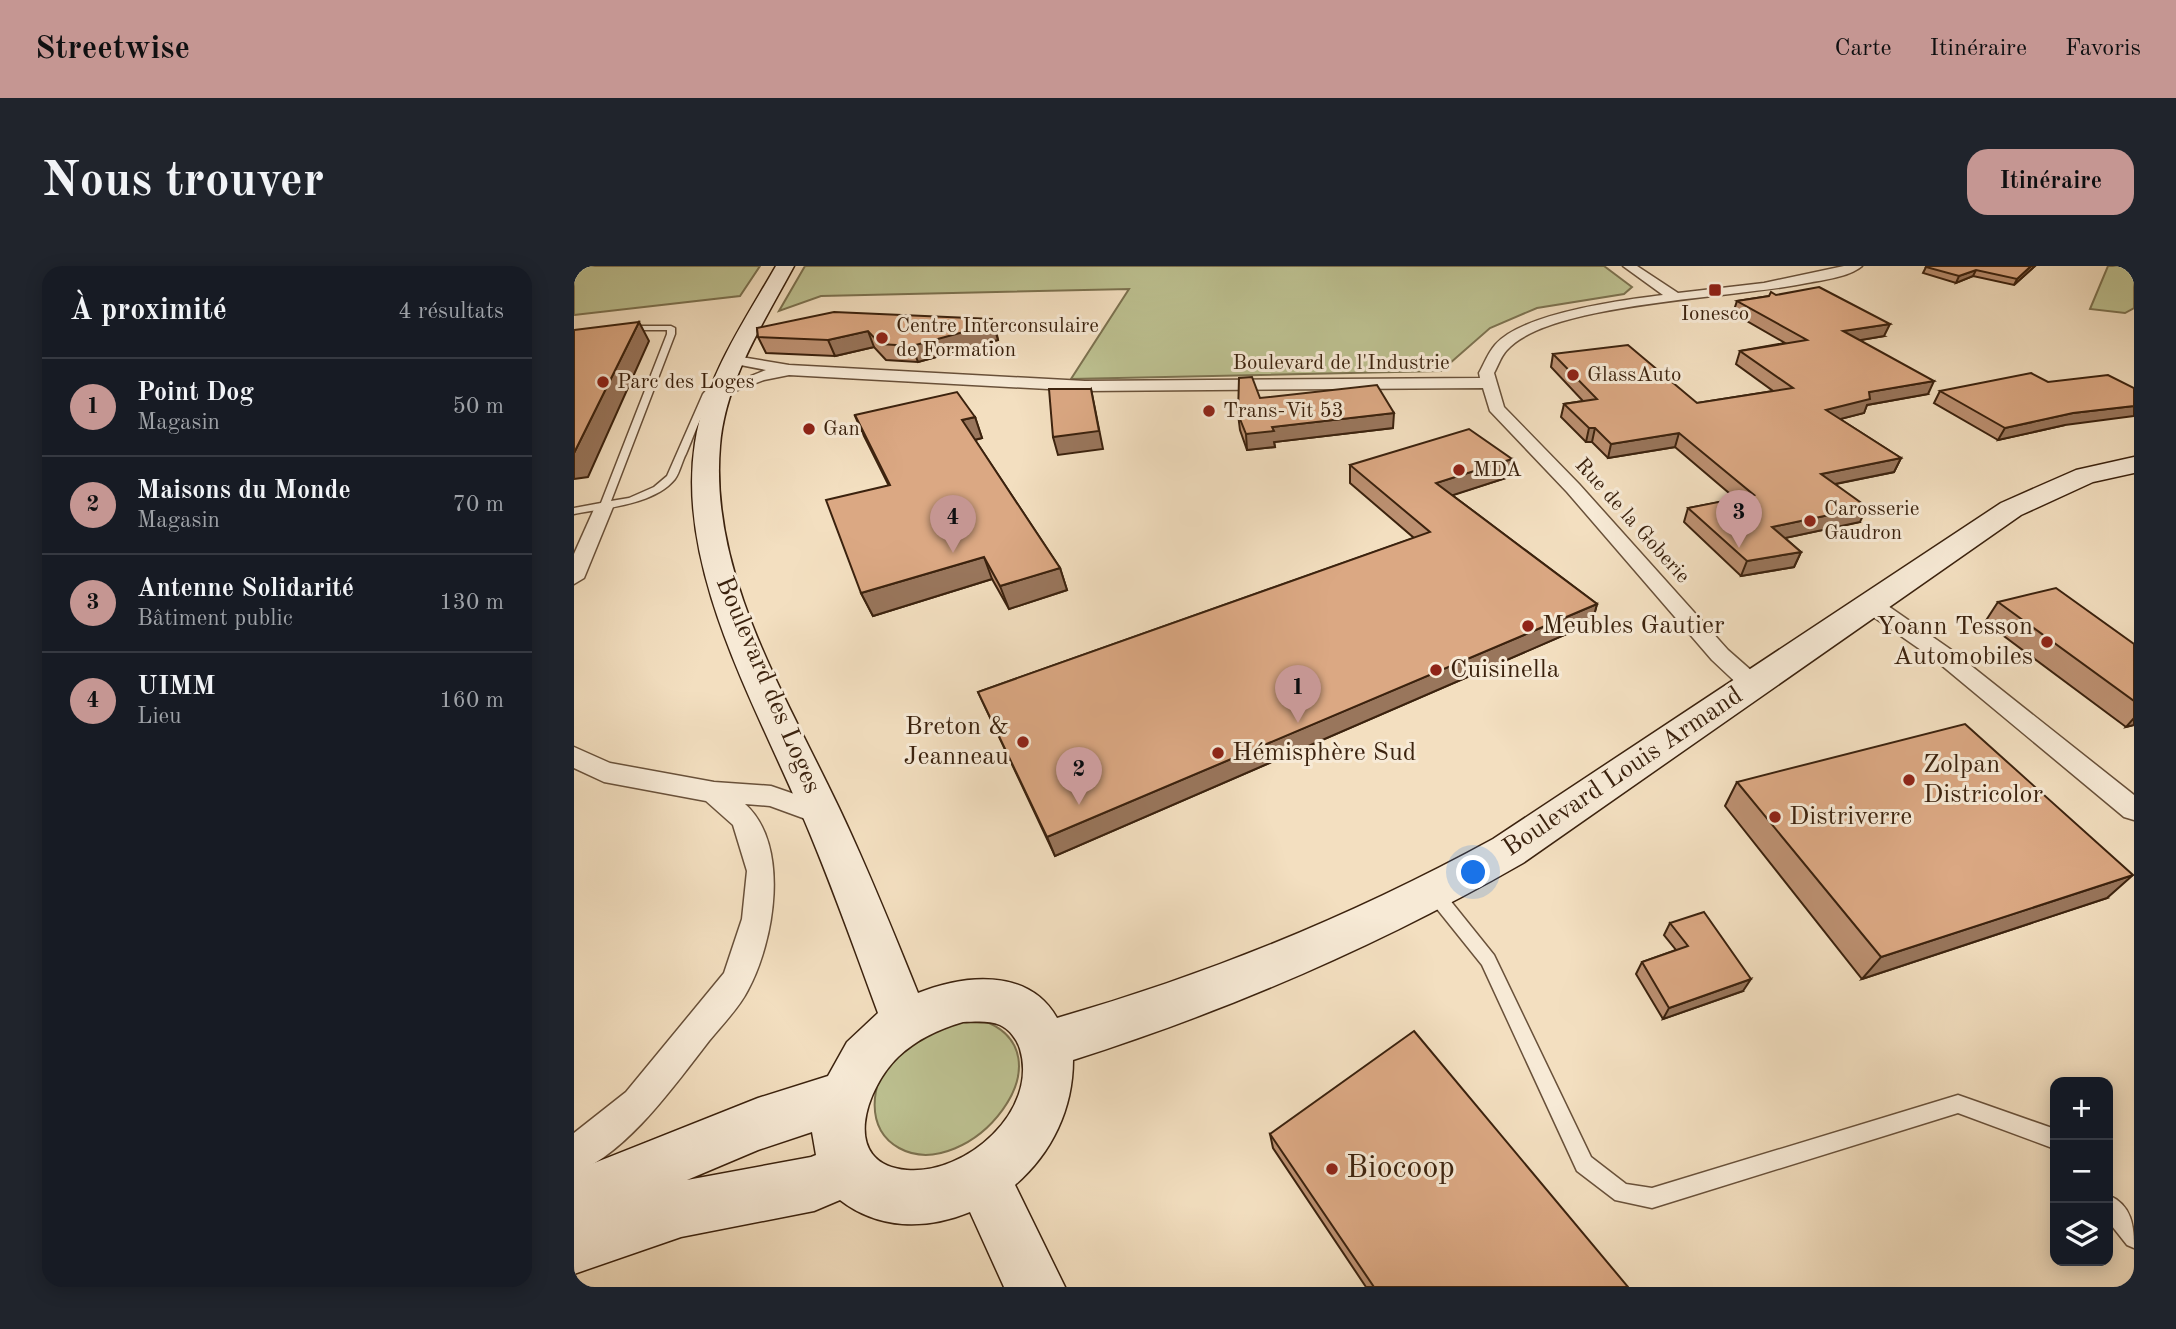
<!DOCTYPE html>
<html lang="fr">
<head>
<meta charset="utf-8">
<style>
  body { margin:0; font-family:"Old Standard TT",serif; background:#20242c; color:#f1f3f6 }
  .controls { position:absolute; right:21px; bottom:21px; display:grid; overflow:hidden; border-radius:14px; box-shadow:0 4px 18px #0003 }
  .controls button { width:63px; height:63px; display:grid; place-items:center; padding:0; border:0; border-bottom:2px solid #363941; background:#171b24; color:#f1f3f6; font:35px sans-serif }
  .you { position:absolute; left:900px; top:607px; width:24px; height:24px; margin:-18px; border:5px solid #fff; border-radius:50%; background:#1a73e8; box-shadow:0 0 0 10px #1a73e833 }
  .badge { display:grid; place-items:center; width:46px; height:46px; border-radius:50%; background:#c59692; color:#111; font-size:23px; font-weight:700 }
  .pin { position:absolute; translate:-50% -58px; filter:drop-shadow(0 2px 4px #0008) }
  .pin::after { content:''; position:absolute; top:37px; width:24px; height:21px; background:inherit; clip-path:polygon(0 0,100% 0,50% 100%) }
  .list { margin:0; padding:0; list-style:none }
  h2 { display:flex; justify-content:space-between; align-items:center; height:91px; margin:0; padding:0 28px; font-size:30px }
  h2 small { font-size:23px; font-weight:400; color:#9ea1a6 }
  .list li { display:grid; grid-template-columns:46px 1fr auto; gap:21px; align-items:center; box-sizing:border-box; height:98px; padding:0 28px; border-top:2px solid #363941 }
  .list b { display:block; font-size:26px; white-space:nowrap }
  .list p { margin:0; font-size:23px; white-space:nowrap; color:#9ea1a6 }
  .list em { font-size:23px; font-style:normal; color:#9ea1a6 }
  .icon { flex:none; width:38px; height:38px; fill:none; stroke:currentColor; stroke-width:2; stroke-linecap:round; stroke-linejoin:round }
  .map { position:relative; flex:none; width:1560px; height:1021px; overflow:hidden; border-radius:21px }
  header { display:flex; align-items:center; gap:42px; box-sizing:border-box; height:98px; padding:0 35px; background:#c59692; color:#111 }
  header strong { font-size:33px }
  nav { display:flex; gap:38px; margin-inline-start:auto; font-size:24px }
  .intro { display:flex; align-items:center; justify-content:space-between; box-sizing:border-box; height:168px; padding:0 42px }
  h1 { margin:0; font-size:49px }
  .button { padding:18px 32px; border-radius:21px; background:#c59692; color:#111; font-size:24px; font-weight:700 }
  main { display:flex; gap:42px; padding:0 42px }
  aside { flex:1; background:#171b24; border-radius:21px; box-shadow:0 4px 18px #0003 }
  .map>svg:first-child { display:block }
</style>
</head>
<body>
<header>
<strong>Streetwise</strong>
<nav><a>Carte</a><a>Itinéraire</a><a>Favoris</a></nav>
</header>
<div class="intro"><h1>Nous trouver</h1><a class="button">Itinéraire</a></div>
<main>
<aside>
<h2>À proximité<small>4 résultats</small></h2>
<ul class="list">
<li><span class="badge">1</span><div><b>Point Dog</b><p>Magasin</p></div><em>50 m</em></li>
<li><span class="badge">2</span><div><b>Maisons du Monde</b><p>Magasin</p></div><em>70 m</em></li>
<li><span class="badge">3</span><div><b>Antenne Solidarité</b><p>Bâtiment public</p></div><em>130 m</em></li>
<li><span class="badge">4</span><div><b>UIMM</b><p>Lieu</p></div><em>160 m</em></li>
</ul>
</aside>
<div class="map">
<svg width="1560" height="1021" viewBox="0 0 1560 1021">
  <rect width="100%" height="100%" fill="#f3dfc0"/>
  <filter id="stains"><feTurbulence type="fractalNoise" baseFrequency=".00286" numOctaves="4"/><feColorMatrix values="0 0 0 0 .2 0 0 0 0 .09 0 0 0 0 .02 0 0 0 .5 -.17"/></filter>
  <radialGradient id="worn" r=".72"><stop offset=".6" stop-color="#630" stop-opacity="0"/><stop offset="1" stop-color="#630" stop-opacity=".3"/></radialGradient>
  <!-- green -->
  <g fill="#bdc191" stroke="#7c7250" stroke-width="2">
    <path d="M0 0H186L166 30 0 49Z"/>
    <path d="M231 0H1030L1058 21 1050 28 963 42 916 62 867 105 497 113 555 23 247 30 205 45Z"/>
    <path d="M1534 0H1560V42L1551 47 1516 43Z"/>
    <path d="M405 753C505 786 394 920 325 882 291 863 296 817 319 790 329 780 346 768 358 761 370 754 391 755 405 753Z"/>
  </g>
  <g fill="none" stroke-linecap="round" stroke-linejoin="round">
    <defs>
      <g id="lane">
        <path d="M49 60H97L101 62V68L37 235 55 232 80 221 93 210 129 128 142 113 149 115C131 136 123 162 112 188 108 195 106 206 101 213 80 239 30 242 0 248V242L27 237 93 68V64H49Z"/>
        <path d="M861 621 867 623 920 689 1017 891 1052 918 1078 922 1384 829 1481 863V883L1384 847 1078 942 1041 934 1003 905 908 699 855 633 853 628 855 623Z"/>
        <path d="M1534 929C1558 939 1560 960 1560 982L1553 979 1534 955Z"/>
      </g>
      <g id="street">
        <path d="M1049 0H1063L1104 27 1190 17 1270 0H1288C1275 11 1249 14 1233 17 1166 32 975 36 933 84 927 90 924 100 920 107L930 141 1005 218 1154 384 1187 413 1191 419 1187 425H1171L1138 394 993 226 916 145 909 122 511 125 215 109 190 114 148 130 140 125 192 104 156 97 154 94 161 90 215 99 511 115 906 112 905 107C910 98 914 87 921 79 948 47 1048 34 1089 29Z"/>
        <path d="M30 235 39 241 10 312 0 318V288L21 241Z"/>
        <path d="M1296 331 1304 333 1376 383 1560 529V554L1550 551 1360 393 1288 343 1285 338 1288 333Z"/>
        <path d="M0 481 36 497 140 516 197 520 258 541 262 548 258 555 248 559 196 540 171 538C217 579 200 676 174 724 165 742 148 759 135 775 100 820 54 886 0 908V867L52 826 150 707 168 653 173 605 159 559 132 535 30 516 0 502Z"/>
      </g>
      <path id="secondary" d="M202 0H220C190 56 151 115 146 180 135 308 212 430 265 542 294 603 319 665 344 727 389 709 454 701 483 752 636 708 780 649 919 573L1427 237 1502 204 1560 191V207L1519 216 1447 249 949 597C806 679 656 744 499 794 499 843 478 887 441 919L491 1021H430L396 946C352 964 305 964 266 934L240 945 107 971 0 1008V905L184 832 254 810 273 776 304 747C279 679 255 611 226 544 179 434 102 300 121 177 131 112 170 56 202 0ZM389 756C400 756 415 754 426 759 435 763 443 773 446 783 465 845 392 909 333 904 265 898 292 822 324 791 343 773 365 763 389 756ZM238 866 242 889 237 891 113 914 184 884Z"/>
    </defs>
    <!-- lane casing -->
    <use href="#lane" stroke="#69513a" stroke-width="3"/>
    <!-- street casing -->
    <use href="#street" stroke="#69513a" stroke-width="3"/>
    <!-- secondary casing -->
    <use href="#secondary" stroke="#3b220e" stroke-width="3"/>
    <!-- lane -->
    <use href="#lane" fill="#f7ead6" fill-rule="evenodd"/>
    <!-- street -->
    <use href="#street" fill="#f7ead6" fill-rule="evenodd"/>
    <!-- secondary -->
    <use href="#secondary" fill="#f7ead6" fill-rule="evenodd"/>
  </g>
  <!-- wall -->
  <g fill="#bc9071" stroke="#3b220e" stroke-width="2">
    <path d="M1461 0 1440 19 1399 10 1382 17 1349 7 1352 1Z"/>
    <path d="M1202 29 1310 70 1286 74 1354 128 1293 139 1290 147 1266 153 1327 192 1320 206 1262 218 1286 256 1211 272 1227 286 1220 301 1167 310 1110 256 1114 242 1162 233 1101 181 1034 192 1018 176H1012L987 151 990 138 1009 135 977 101 979 88 1123 137 1199 125 1162 98 1166 85 1211 77 1159 47 1163 35Z"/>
    <path d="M183 62 423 69 424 74 344 96 312 94 300 81 261 90 192 87 184 71Z"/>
    <path d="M1366 125 1491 159 1424 174 1360 137Z"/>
    <path d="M686 132 819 162 700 176 701 181 673 184 666 164 664 148Z"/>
    <path d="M281 150 401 151 408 172 401 174 486 302 493 324 435 343 418 313 299 350 287 327 315 220 290 170Z"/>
    <path d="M776 199 935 211 878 229 1023 338 1018 357 481 590 404 426 840 272 776 217Z"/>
    <path d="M1424 336 1560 378V459L1552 461 1411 356Z"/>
    <path d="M1163 516 1533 632 1288 713 1151 540Z"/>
    <path d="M1096 657 1169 725 1089 753 1062 708 1068 696 1102 684 1090 669Z"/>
    <path d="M696 868 1054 1021H792L699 882Z"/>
  </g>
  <!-- shaded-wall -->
  <g fill="#99765c" stroke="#3b220e" stroke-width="2">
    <path d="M1457 0H1461L1440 19 1443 13Z"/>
    <path d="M1402 4 1399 10 1382 17 1385 10Z"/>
    <path d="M418 53 424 74 344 96 338 80Z"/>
    <path d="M65 56 75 75 14 211 0 213V187Z"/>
    <path d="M1316 58 1310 70 1264 78 1269 65Z"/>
    <path d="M294 65 300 81 261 90 254 74Z"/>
    <path d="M1360 115 1354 128 1293 139 1290 147 1247 158 1252 144 1295 126Z"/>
    <path d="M517 123 529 183 484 189 479 171Z"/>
    <path d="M1560 140V150L1491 159 1424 174 1431 162 1499 147Z"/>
    <path d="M820 147 819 162 700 176 701 181 673 184 672 168 698 161Z"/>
    <path d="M401 151 408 172 396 175 388 154Z"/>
    <path d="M1015 162H1021L1018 176H1012Z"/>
    <path d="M1105 167 1101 181 1034 192 1037 178Z"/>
    <path d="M1327 192 1320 206 1241 222 1247 208Z"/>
    <path d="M938 193 935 211 861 235 862 217Z"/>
    <path d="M1293 241 1286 256 1192 276 1198 261Z"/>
    <path d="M1227 286 1220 301 1167 310 1173 295Z"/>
    <path d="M410 291 418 313 299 350 287 327Z"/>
    <path d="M486 302 493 324 435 343 426 320Z"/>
    <path d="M1023 338 1018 357 481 590 473 571Z"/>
    <path d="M1560 452V459L1552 461Z"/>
    <path d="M1559 609 1533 632 1288 713 1307 691Z"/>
    <path d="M1177 713 1169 725 1089 753 1095 742Z"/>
  </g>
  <!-- building -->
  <g fill="#dba883" stroke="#3b220e" stroke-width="2">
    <path d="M1353 0H1457L1443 13 1402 4 1385 10 1352 1Z"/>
    <path d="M1245 21 1316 58 1269 65 1360 115 1295 126 1296 133 1252 144 1327 192 1247 208 1293 241 1198 261 1227 286 1173 295 1114 242 1180 229 1105 167 1037 178 1021 162H1015L990 138 1023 133 979 88 1054 79 1123 137 1219 122 1166 85 1233 74 1163 35 1195 30 1197 26 1202 29Z"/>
    <path d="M260 46 418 53 419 58 338 80 306 78 294 65 254 74 184 71 183 62Z"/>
    <path d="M65 56 0 187V64Z"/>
    <path d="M1457 107 1474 116 1534 109 1560 122V140L1499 147 1431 162 1366 125Z"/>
    <path d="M678 111 686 132 803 119 820 147 698 161 700 165 672 168 664 148 665 112Z"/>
    <path d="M475 123H517L525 165 479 171Z"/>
    <path d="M383 126 401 151 388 154 486 302 426 320 410 291 287 327 252 234 316 219 281 149Z"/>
    <path d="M895 163 938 193 862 217 1023 338 473 571 404 426 856 266 776 199Z"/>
    <path d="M1482 322 1560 378V435L1424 336Z"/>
    <path d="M1391 458 1559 609 1307 691 1163 516Z"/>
    <path d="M1130 646 1177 713 1095 742 1068 696 1114 680 1096 657Z"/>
    <path d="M840 765 1054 1021H800L696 868Z"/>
  </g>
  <!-- markers -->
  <g fill="#8f2418" stroke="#f7ead6" stroke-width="2.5">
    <rect x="1134" y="17" width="14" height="14" rx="3.5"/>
    <circle cx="308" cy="72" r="7"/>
    <circle cx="999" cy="109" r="7"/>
    <circle cx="29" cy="116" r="7"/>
    <circle cx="635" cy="145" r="7"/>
    <circle cx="235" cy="163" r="7"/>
    <circle cx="885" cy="204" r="7"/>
    <circle cx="1236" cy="255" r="7"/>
    <circle cx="954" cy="360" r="7"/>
    <circle cx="1473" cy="376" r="7"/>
    <circle cx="862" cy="404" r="7"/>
    <circle cx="449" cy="476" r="7"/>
    <circle cx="644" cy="487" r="7"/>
    <circle cx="1335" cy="514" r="7"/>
    <circle cx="1201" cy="551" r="7"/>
    <circle cx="758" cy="903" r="7"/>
  </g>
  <g text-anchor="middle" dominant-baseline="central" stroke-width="6" stroke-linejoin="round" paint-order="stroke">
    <!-- far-poi labels -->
    <g font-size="21" fill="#3b220e" stroke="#f7ead6" text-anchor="start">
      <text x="1141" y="48" text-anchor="middle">Ionesco</text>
      <text x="322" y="60">Centre Interconsulaire<tspan x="322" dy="24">de Formation</tspan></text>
      <text x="1013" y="109">GlassAuto</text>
      <text x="43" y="116">Parc des Loges</text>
      <text x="649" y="145">Trans-Vit 53</text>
      <text x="249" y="163">Gan</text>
      <text x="899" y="204">MDA</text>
      <text x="1250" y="243">Carosserie<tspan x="1250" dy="24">Gaudron</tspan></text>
    </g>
    <!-- far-street labels -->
    <g font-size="21" fill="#3b220e" stroke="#f7ead6">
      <text x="767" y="97">Boulevard de l'Industrie</text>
      <text transform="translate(1058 255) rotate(48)">Rue de la Goberie</text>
    </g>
    <!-- poi labels -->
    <g font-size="26" fill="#3b220e" stroke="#f7ead6" text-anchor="start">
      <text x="968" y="360">Meubles Gautier</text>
      <text x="1459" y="361" text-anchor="end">Yoann Tesson<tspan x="1459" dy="30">Automobiles</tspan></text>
      <text x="876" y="404">Cuisinella</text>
      <text x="435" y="461" text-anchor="end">Breton &amp;<tspan x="435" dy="30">Jeanneau</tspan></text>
      <text x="658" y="487">Hémisphère Sud</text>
      <text x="1349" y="499">Zolpan<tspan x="1349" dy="30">Districolor</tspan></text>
      <text x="1215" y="551">Distriverre</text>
    </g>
    <!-- street labels -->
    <g font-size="26" fill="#3b220e" stroke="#f7ead6">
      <text transform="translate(194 419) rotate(67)">Boulevard des Loges</text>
      <text transform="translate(1049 506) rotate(-34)">Boulevard Louis Armand</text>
    </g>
    <!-- near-poi labels -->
    <g font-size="32" fill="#3b220e" stroke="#f7ead6" text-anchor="start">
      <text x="772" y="903">Biocoop</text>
    </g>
  </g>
  <rect width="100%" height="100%" filter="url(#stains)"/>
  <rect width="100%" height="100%" fill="url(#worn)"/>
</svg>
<div class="controls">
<button>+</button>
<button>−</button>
<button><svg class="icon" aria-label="layers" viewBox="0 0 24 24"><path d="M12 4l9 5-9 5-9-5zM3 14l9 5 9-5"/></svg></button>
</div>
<div class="you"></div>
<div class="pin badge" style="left:724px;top:457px">1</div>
<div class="pin badge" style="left:505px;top:539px">2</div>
<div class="pin badge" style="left:1165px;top:282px">3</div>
<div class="pin badge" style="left:379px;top:287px">4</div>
</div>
</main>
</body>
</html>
